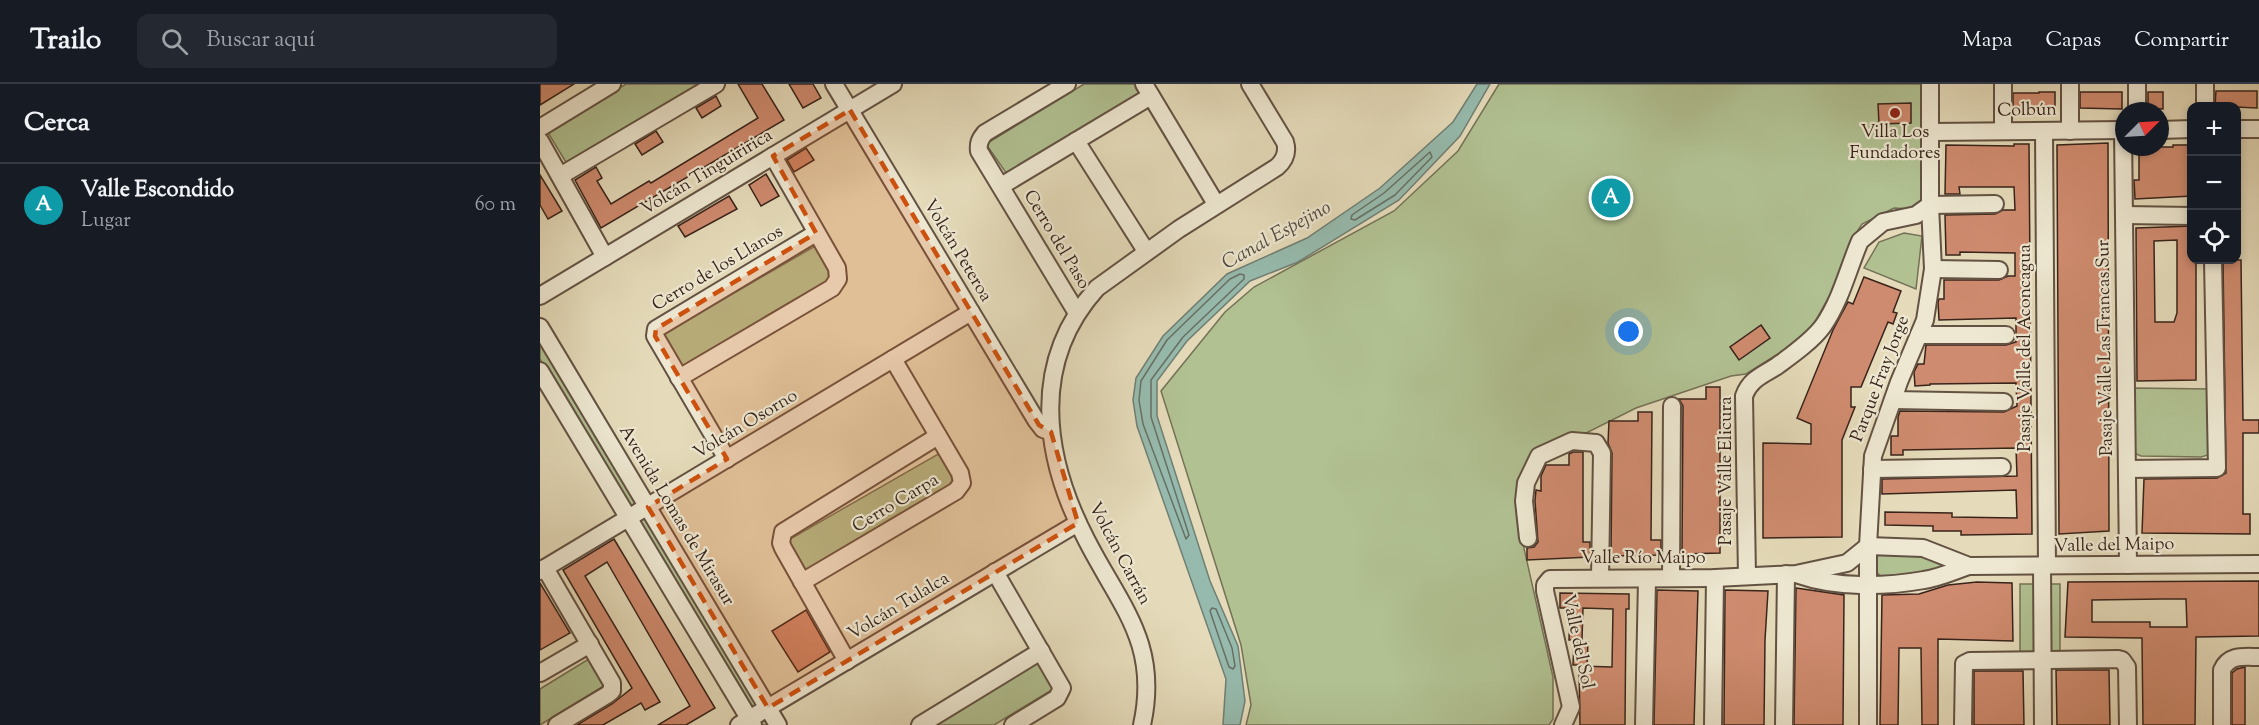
<!DOCTYPE html>
<html lang="es">
<head>
<meta charset="utf-8">
<style>
  body { margin:0; font-family:"Sorts Mill Goudy",serif; background:#242831; color:#f1f3f6 }
  .controls { position:absolute; right:18px; top:18px; display:grid; overflow:hidden; border-radius:12px; box-shadow:0 3px 9px #0003 }
  .controls button { width:54px; height:54px; display:grid; place-items:center; padding:0; border:0; border-bottom:2px solid #363941; background:#171b24; color:#f1f3f6; font:30px sans-serif }
  .compass { position:absolute; left:1575px; top:18px; width:54px; height:54px; border-radius:50%; background:#171b24; box-shadow:0 3px 9px #0003; rotate:66deg }
  .you { position:absolute; left:1089px; top:248px; width:21px; height:21px; margin:-15px; border:4px solid #fff; border-radius:50%; background:#1a73e8; box-shadow:0 0 0 9px #1a73e833 }
  .badge { display:grid; place-items:center; width:39px; height:39px; border-radius:50%; background:#c59692; color:#fff; font-size:20px; font-weight:700 }
  .pin { position:absolute; translate:-50% -50%; border:3px solid #fff; box-shadow:0 2px 6px #0006 }
  .list { margin:0; padding:0; list-style:none }
  h2 { display:flex; justify-content:space-between; align-items:center; height:78px; margin:0; padding:0 24px; font-size:26px }
  h2 small { font-size:20px; font-weight:400; color:#9ea1a6 }
  .list li { display:grid; grid-template-columns:39px 1fr auto; gap:18px; align-items:center; box-sizing:border-box; height:84px; padding:0 24px; border-top:2px solid #363941 }
  .list b { display:block; font-size:22px; white-space:nowrap }
  .list p { margin:0; font-size:20px; white-space:nowrap; color:#9ea1a6 }
  .list em { font-size:20px; font-style:normal; color:#9ea1a6 }
  .icon { flex:none; width:33px; height:33px; fill:none; stroke:currentColor; stroke-width:2; stroke-linecap:round; stroke-linejoin:round }
  .map { position:relative; flex:none; width:1719px; height:641px; overflow:hidden }
  header { display:flex; align-items:center; gap:36px; box-sizing:border-box; height:84px; padding:0 30px; background:#171b24; border-bottom:2px solid #363941 }
  header strong { font-size:28px }
  nav { display:flex; gap:33px; margin-inline-start:auto; font-size:21px }
  .search { width:420px; height:54px; background:#242831; display:flex; align-items:center; gap:15px; box-sizing:border-box; padding:0 21px; border-radius:12px; color:#9ea1a6; font-size:22px }
  main { display:flex }
  aside { flex:1; background:#171b24 }
  .map>svg:first-child { display:block }
</style>
</head>
<body>
<header>
<strong>Trailo</strong>
<div class="search"><svg class="icon" aria-label="search" viewBox="0 0 24 24"><circle cx="10" cy="10" r="6"/><path d="M15 15l6 6"/></svg>Buscar aquí</div>
<nav><a>Mapa</a><a>Capas</a><a>Compartir</a></nav>
</header>
<main>
<aside>
<h2>Cerca<small></small></h2>
<ul class="list">
<li><span class="badge" style="background:#0f9aa8">A</span><div><b>Valle Escondido</b><p>Lugar</p></div><em>60 m</em></li>
</ul>
</aside>
<div class="map">
<svg width="1719" height="641" viewBox="0 0 1719 641">
  <rect width="100%" height="100%" fill="#e5dbba"/>
  <filter id="stains"><feTurbulence type="fractalNoise" baseFrequency=".00333" numOctaves="4"/><feColorMatrix values="0 0 0 0 .2 0 0 0 0 .09 0 0 0 0 .02 0 0 0 .5 -.17"/></filter>
  <radialGradient id="worn" r=".72"><stop offset=".6" stop-color="#630" stop-opacity="0"/><stop offset="1" stop-color="#630" stop-opacity=".3"/></radialGradient>
  <!-- green -->
  <g fill="#b1c192" stroke="#747256" stroke-width="1.5">
    <path d="M86 0H159L27 80 7 47Z"/>
    <path d="M544 0H597L601 9 467 90 446 60Z"/>
    <path d="M959 0H1381V119L1372 125 1354 124 1322 140 1310 158 1292 207 1271 245 1246 265 1206 290 1191 292 1096 324 1018 363 988 391 981 451 1013 593V635L1009 641H706L711 621 701 561 621 307 685 228 714 203 854 127 918 67Z"/>
    <path d="M1364 149 1382 152 1376 205 1324 184 1339 158Z"/>
    <path d="M277 161 295 192 142 283 123 250Z"/>
    <path d="M0 255 229 641H221L0 275Z"/>
    <path d="M1594 304 1670 305 1668 371 1661 373 1601 372 1594 369Z"/>
    <path d="M400 369 415 398 262 489 245 458Z"/>
    <path d="M1371 468 1391 474 1402 482 1384 490 1341 493 1335 486 1336 474 1340 470Z"/>
    <rect x="1480" y="500" width="40" height="69"/>
    <path d="M52 573 67 600 0 641V605Z"/>
    <path d="M499 577 515 604 454 641H395Z"/>
  </g>
  <!-- water -->
  <path fill="#96bbae" stroke="#707f73" stroke-width="1.5" d="M937 0H950L920 52 859 116 758 178 710 197 647 257 617 297V332L670 497 698 562 705 617 700 641H683L686 595 597 342 593 316 596 294 623 252 687 190 767 154 840 104 913 38Z"/>
  <g fill="none" stroke-linecap="round" stroke-linejoin="round">
    <!-- shore -->
    <g stroke="#677064" stroke-width="1.5">
      <path d="M890 68 892 73 855 111 815 136 811 135 812 131 844 109Z"/>
      <path d="M700 190 704 191V195L643 253 611 296V333L649 451 646 455 603 340 599 316 601 297 627 256 690 195Z"/>
      <path d="M672 524 676 525 692 564 695 582 693 585 689 583 670 527Z"/>
    </g>
  </g>
  <!-- building -->
  <g fill="#cf8b6f" stroke="#38241b" stroke-width="1.5" fill-rule="evenodd">
    <path d="M0 0H34L0 21Z"/>
    <path d="M198 0H222L244 36 61 144 35 96 56 83 62 94 57 97 71 120 109 97 111 99 218 34Z"/>
    <path d="M249 0H273L281 14 263 24Z"/>
    <path d="M1676 7H1717V24L1675 22Z"/>
    <path d="M1499 8H1515V24L1473 26V9H1499Z"/>
    <path d="M1540 8H1582V25L1540 24Z"/>
    <path d="M1608 8H1623V25L1608 24Z"/>
    <path d="M176 12 181 22 162 34 156 24Z"/>
    <path d="M1371 19V39L1339 40 1338 20Z"/>
    <path d="M116 47 123 58 102 71 95 60Z"/>
    <path d="M1568 59 1569 447 1519 450 1517 61Z"/>
    <path d="M1474 60H1489L1492 450 1421 451V447H1393V442L1345 441V428L1412 429V433L1477 434 1476 406 1342 410V395L1477 392 1476 364 1363 366V371H1351V352H1358V333L1360 327 1464 328 1477 322 1476 299 1390 300V301L1375 302 1374 288 1378 280H1384L1386 261H1466L1476 258V234L1399 236 1398 218 1399 215H1404V196H1459L1468 192H1475V169L1420 168V171H1406L1405 131 1455 130 1463 126H1475L1474 103H1419L1420 110H1405L1406 61 1474 62Z"/>
    <path d="M1633 61H1649V66H1652V112L1595 115 1594 96H1599V63H1633Z"/>
    <path d="M266 64 274 76 254 88 247 76Z"/>
    <path d="M226 90 239 112 221 122 209 101Z"/>
    <path d="M0 91 22 127 8 135 0 121Z"/>
    <path d="M189 112 197 125 145 153 138 142Z"/>
    <path d="M1652 142V176H1656V296L1597 297 1596 144ZM1637 156V229L1634 238H1615L1614 157Z"/>
    <path d="M1683 176H1701L1703 336H1719V349H1703V430H1710V450L1602 449 1604 395 1677 394 1686 389Z"/>
    <path d="M1324 193 1361 207 1353 228 1357 229 1353 240 1348 238 1321 303H1311V323H1315L1302 356V453L1223 454V359L1271 360V340L1257 334 1293 246 1308 218 1313 220Z"/>
    <path d="M1221 241 1230 254 1199 276 1190 263Z"/>
    <path d="M1166 303H1180V469L1142 470 1143 322 1139 315H1166Z"/>
    <path d="M1098 328H1112L1111 456H1121V471L1071 472 1072 369 1068 359 1069 337H1098Z"/>
    <path d="M1033 368H1043V458H1050V473L987 476V464L994 463 998 458 995 417 996 406 1001 407V392L1006 381H1029V370Z"/>
    <path d="M74 455 175 624 146 641H118L150 622 67 478 45 492 120 618 105 626 101 619 63 641H37L72 620 92 604 23 486Z"/>
    <path d="M1719 497V552L1656 553 1655 641H1603L1602 554 1525 553 1528 498ZM1623 515H1646L1647 543H1610V538H1552V516Z"/>
    <path d="M1437 498 1472 499 1473 557 1398 555V641H1382L1381 564H1359L1358 641H1340L1342 511 1379 510 1408 501Z"/>
    <path d="M0 499 30 549 0 566Z"/>
    <path d="M1256 504 1304 511 1303 641H1254Z"/>
    <path d="M1117 506 1158 507 1154 641H1114Z"/>
    <path d="M1185 506 1228 507 1225 556 1224 641H1184Z"/>
    <path d="M1020 509 1089 510V525H1086L1085 641H1040L1039 582 1072 583 1073 525 1043 524 1042 556H1029L1030 524H1020Z"/>
    <path d="M266 526 290 568 258 588 232 547Z"/>
    <path d="M1034 558H1048L1047 581H1033Z"/>
    <path d="M1705 583V641H1692V589L1697 585Z"/>
    <path d="M1516 586H1569L1570 641H1517Z"/>
    <path d="M1434 587H1483L1484 641H1434Z"/>
  </g>
  <g fill="none" stroke-linecap="round" stroke-linejoin="round">
    <defs>
      <g id="minor">
        <path d="M294 0 496 336 503 345 511 348"/>
        <path d="M527 0 445 49C440 55 438 59 439 67L537 229"/>
        <path d="M604 0 676 120"/>
        <path d="M1463 0V47"/>
        <path d="M1597 0V27"/>
        <path d="M1665 22V0"/>
        <path d="M0 44 72 0"/>
        <path d="M1696 45H1719"/>
        <path d="M1583 46 1588 481"/>
        <path d="M1620 46 1652 45"/>
        <path d="M1504 47 1507 482"/>
        <path d="M1530 47V0"/>
        <path d="M1390 48 1584 46"/>
        <path d="M0 57 65 173"/>
        <path d="M536 57 606 167"/>
        <path d="M20 92 176 0"/>
        <path d="M461 102 611 12"/>
        <path d="M1584 131 1652 132"/>
        <path d="M1393 185 1459 186"/>
        <path d="M0 212 353 0"/>
        <path d="M0 243 238 641"/>
        <path d="M1379 251H1466"/>
        <path d="M0 287 213 641"/>
        <path d="M139 294 292 204 298 195 297 184 233 72"/>
        <path d="M1353 316 1464 318"/>
        <path d="M187 375 115 252 116 245 276 149"/>
        <path d="M1332 385 1462 383"/>
        <path d="M1587 385 1677 384 1673 176"/>
        <path d="M988 454 984 417 986 399 999 372 1032 357 1056 359 1062 369 1060 494"/>
        <path d="M1502 482 1503 641"/>
        <path d="M5 484 72 599V607L67 611 17 641"/>
        <path d="M0 487 431 228"/>
        <path d="M455 488 522 604 517 614 473 641"/>
        <path d="M1259 491C1296 504 1344 503 1384 496 1399 494 1414 487 1429 482L1719 480"/>
        <path d="M1207 492 1204 312C1210 295 1223 291 1237 282 1252 271 1272 257 1283 242 1301 216 1308 185 1320 157L1343 138 1376 131 1390 121 1455 120"/>
        <path d="M1131 494 1132 322"/>
        <path d="M262 498 416 407 422 399 420 389 353 275"/>
        <path d="M307 577 243 464 241 459 243 448 398 352"/>
        <path d="M0 589 50 560"/>
        <path d="M199 641 538 439"/>
        <path d="M380 641 501 567"/>
        <path d="M602 641C620 559 580 522 546 455 503 372 490 278 557 204L639 145 737 83C745 76 748 68 745 58L710 0"/>
        <path d="M1023 641 1031 623 1005 507V501L1010 495 1175 494 1256 490 1307 479 1328 462 1383 464 1429 482"/>
        <path d="M1104 641 1107 495"/>
        <path d="M1173 641 1175 494"/>
        <path d="M1244 641 1246 490"/>
        <path d="M1328 641V462L1333 372 1359 298 1385 236 1393 185 1390 121V0"/>
        <path d="M1423 641 1424 580 1430 577 1578 575 1582 576 1587 583 1588 641"/>
        <path d="M1682 641V586C1689 570 1704 573 1719 573"/>
      </g>
    </defs>
    <!-- minor casing -->
    <use href="#minor" stroke="#635243" stroke-width="20"/>
    <!-- minor -->
    <use href="#minor" stroke="#eee8d2" stroke-width="16"/>
  </g>
  <!-- marked area -->
  <path fill="#ce510e" fill-opacity="0.2" stroke="#ce510e" stroke-width="4.5" stroke-dasharray="12 8" stroke-linejoin="round" d="M310 26 499 341 511 348 538 439 228 624 108 423 187 375 115 252 116 245 276 149 233 72Z"/>
  <!-- markers -->
  <circle fill="#8f2418" stroke="#eee8d2" stroke-width="2" cx="1355" cy="29" r="6"/>
  <g text-anchor="middle" dominant-baseline="central" stroke-width="4.5" stroke-linejoin="round" paint-order="stroke">
    <!-- street labels -->
    <g font-size="18" fill="#38241b" stroke="#eee8d2">
      <text transform="translate(1487 27) rotate(-1)">Colbún</text>
      <text transform="translate(167 89) rotate(-31)">Volcán Tinguiririca</text>
      <text transform="translate(516 156) rotate(59)">Cerro del Paso</text>
      <text transform="translate(417 167) rotate(59)">Volcán Peteroa</text>
      <text transform="translate(178 185) rotate(-31)">Cerro de los Llanos</text>
      <text transform="translate(1486 264) rotate(-90)">Pasaje Valle del Aconcagua</text>
      <text transform="translate(1566 264) rotate(-91)">Pasaje Valle Las Trancas Sur</text>
      <text transform="translate(1341 295) rotate(-69)">Parque Fray Jorge</text>
      <text transform="translate(206 341) rotate(-31)">Volcán Osorno</text>
      <text transform="translate(1187 387) rotate(-90)">Pasaje Valle Elicura</text>
      <text transform="translate(356 420) rotate(-31)">Cerro Carpa</text>
      <text transform="translate(136 432) rotate(59)">Avenida Lomas de Mirasur</text>
      <text transform="translate(1574 462) rotate(-1)">Valle del Maipo</text>
      <text transform="translate(579 470) rotate(62)">Volcán Carrán</text>
      <text x="1103" y="475">Valle Río Maipo</text>
      <text transform="translate(359 523) rotate(-31)">Volcán Tulalca</text>
      <text transform="translate(1037 558) rotate(78)">Valle del Sol</text>
    </g>
    <!-- poi labels -->
    <g font-size="18" fill="#38241b" stroke="#eee8d2">
      <text x="1355" y="49">Villa Los<tspan x="1355" dy="21">Fundadores</tspan></text>
    </g>
    <!-- water labels -->
    <g font-size="20" font-style="italic" fill="#504a40" stroke="#eee8d2">
      <text transform="translate(737 152) rotate(-29)">Canal Espejino</text>
    </g>
  </g>
  <rect width="100%" height="100%" filter="url(#stains)"/>
  <rect width="100%" height="100%" fill="url(#worn)"/>
</svg>
<div class="controls">
<button>+</button>
<button>−</button>
<button><svg class="icon" aria-label="locate" viewBox="0 0 24 24"><circle cx="12" cy="12" r="6"/><path d="M12 2v4M12 18v4M2 12h4M18 12h4"/></svg></button>
</div>
<svg class="compass" viewBox="-18 -18 36 36"><path d="M0-13l5 13h-10z" fill="#e53935"/><path d="M0 13l5-13h-10z" fill="#9ea1a6"/></svg>
<div class="you"></div>
<div class="pin badge" style="left:1071px;top:114px;background:#0f9aa8">A</div>
</div>
</main>
</body>
</html>
